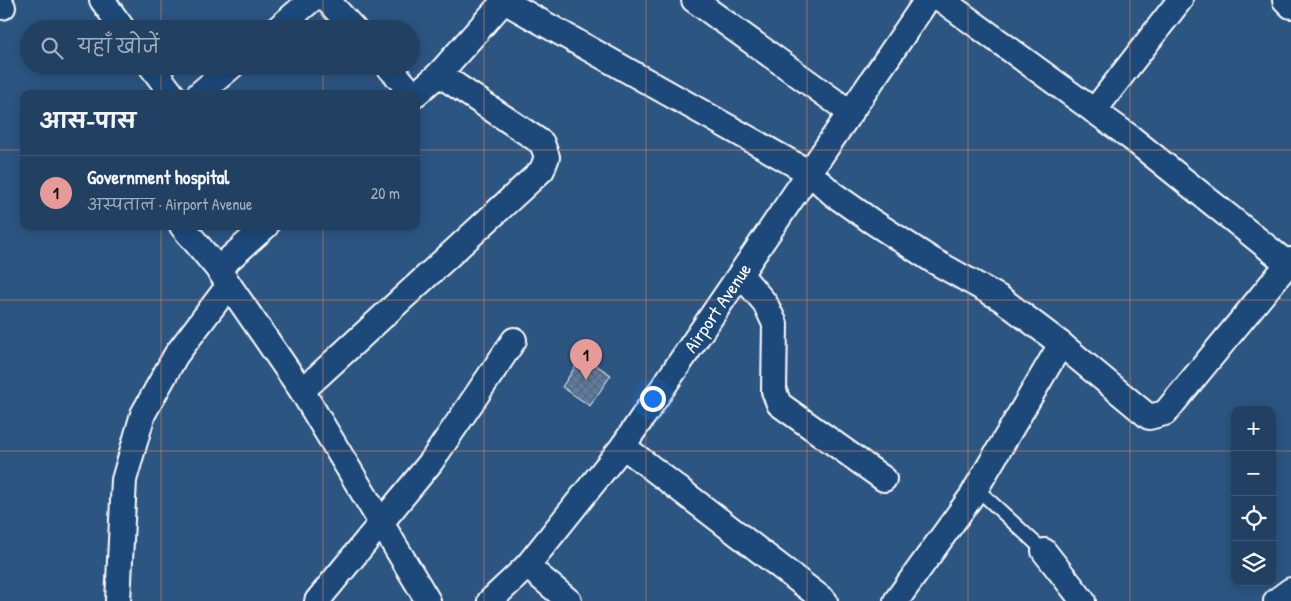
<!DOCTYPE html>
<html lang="hi">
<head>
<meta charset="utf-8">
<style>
  body { margin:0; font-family:"Patrick Hand","Playpen Sans Deva",sans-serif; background:#294768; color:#f1f3f6 }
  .controls { position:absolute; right:15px; bottom:15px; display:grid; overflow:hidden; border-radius:10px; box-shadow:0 2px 12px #0003 }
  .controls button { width:45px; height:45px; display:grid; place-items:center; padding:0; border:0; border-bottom:1px solid #3e5977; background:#214062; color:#f1f3f6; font:25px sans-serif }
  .you { position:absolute; left:652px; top:398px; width:18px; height:18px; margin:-12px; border:4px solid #fff; border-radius:50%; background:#1a73e8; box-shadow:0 0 0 8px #1a73e833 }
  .badge { display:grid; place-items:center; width:32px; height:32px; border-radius:50%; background:#e69b98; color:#111; font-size:16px; font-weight:700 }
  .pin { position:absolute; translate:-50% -41px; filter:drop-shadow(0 1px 2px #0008) }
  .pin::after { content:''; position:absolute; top:26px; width:18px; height:15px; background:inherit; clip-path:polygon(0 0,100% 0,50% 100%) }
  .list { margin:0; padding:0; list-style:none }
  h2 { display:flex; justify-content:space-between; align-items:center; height:65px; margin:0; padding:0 20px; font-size:21px }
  h2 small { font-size:16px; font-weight:400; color:#a2afbe }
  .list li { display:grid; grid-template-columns:32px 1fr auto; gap:15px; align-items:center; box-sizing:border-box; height:75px; padding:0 20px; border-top:1px solid #3e5977 }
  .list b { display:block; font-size:19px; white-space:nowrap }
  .list p { margin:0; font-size:16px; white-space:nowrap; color:#a2afbe }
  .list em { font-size:16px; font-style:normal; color:#a2afbe }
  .icon { flex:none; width:28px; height:28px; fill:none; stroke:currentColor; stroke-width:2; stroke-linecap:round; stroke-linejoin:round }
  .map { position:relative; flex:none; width:1291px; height:601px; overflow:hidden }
  .search { position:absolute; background:#214062; box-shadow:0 2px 12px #0003; left:20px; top:20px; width:400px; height:55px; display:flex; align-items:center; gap:12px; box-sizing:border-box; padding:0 18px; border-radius:28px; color:#a2afbe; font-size:19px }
  .panel { position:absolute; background:#214062; box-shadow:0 2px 12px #0003; left:20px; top:90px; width:400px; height:140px; border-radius:10px }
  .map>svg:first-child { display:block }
</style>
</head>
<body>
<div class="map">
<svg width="1291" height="601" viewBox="0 0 1291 601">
  <defs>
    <pattern id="building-cross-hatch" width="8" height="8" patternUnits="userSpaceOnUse" patternTransform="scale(1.25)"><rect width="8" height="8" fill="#5e7c9f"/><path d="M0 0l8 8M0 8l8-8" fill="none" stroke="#56667a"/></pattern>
  </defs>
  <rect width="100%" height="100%" fill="#2c5582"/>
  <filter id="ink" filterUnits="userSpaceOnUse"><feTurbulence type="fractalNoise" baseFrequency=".02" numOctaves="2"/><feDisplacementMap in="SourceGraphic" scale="10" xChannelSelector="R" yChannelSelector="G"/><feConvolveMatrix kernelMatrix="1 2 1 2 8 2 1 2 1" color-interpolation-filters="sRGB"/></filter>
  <g filter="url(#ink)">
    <!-- building -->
    <path fill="url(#building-cross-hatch)" stroke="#fff" d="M582 356 611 375 590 406 562 387Z"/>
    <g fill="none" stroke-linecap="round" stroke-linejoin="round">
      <defs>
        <path id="lane" d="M976 488 1044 551"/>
        <g id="street">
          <path d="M102 0 123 29"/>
          <path d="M327 0 354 29"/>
          <path d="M694 0 851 113"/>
          <path d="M942 0 1130 137 1288 264"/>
          <path d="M1285 0 1291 6"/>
          <path d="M0 3 3 7"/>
          <path d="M277 29 311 0"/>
          <path d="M151 66 172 94"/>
          <path d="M388 66 413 94"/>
          <path d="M439 74 504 1 810 173 833 194 870 220 932 260 1000 298 1061 344 1149 417 1165 413 1291 260"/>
          <path d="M199 94 232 66"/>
          <path d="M1094 111 1180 0"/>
          <path d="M182 226 218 269"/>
          <path d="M266 226 218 269 302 391 428 601"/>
          <path d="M741 275 765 303 775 324 774 391 779 404 884 479"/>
          <path d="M302 391 542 170 547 157 542 143 439 74 416 94"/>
          <path d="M623 446 825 601"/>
          <path d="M1044 551 1083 601"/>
          <path d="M527 566 569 601"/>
          <path d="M118 601 124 480 143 414 176 355 229 285"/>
          <path d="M317 601 431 462 514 340"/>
          <path id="s1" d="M490 601 527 566 623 446 927 0"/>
          <path d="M896 601 971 497 1061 344"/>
          <path d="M1276 601 1291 590"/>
        </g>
      </defs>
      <!-- lane casing -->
      <use href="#lane" stroke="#fff" stroke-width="16"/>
      <!-- street casing -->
      <use href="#street" stroke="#fff" stroke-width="28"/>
      <!-- lane -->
      <use href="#lane" stroke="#1f4a7a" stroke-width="12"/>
      <!-- street -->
      <use href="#street" stroke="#1f4a7a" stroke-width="24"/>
    </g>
  </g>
  <!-- grid -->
  <path fill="none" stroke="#ef8b55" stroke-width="1" stroke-opacity="0.55" d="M161 0V29M323 0V29M484 0V601M646 0V601M807 0V601M968 0V601M1130 0V601M161 66V94M323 66V94M0 150H24M416 150H1291M161 226V601M323 226V601M0 300H1291M0 451H1235M1272 451H1291"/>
  <g text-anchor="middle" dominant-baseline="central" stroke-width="4.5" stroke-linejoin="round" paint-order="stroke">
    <!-- street labels -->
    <g font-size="19" fill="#fff" stroke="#1f4a7a">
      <text stroke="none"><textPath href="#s1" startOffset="372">Airport Avenue</textPath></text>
    </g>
  </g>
</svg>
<div class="controls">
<button>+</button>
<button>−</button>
<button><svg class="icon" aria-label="locate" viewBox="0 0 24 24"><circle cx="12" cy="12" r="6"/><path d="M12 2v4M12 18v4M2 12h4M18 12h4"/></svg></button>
<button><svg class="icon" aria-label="layers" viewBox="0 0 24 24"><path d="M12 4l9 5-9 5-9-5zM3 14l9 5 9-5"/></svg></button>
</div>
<div class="you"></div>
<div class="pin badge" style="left:586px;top:380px">1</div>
<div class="search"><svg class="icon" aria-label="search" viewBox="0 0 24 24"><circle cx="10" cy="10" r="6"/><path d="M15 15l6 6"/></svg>यहाँ खोजें</div>
<section class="panel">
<h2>आस-पास<small></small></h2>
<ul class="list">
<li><span class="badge">1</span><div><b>Government hospital</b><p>अस्पताल · Airport Avenue</p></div><em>20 m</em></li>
</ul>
</section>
</div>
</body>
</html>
